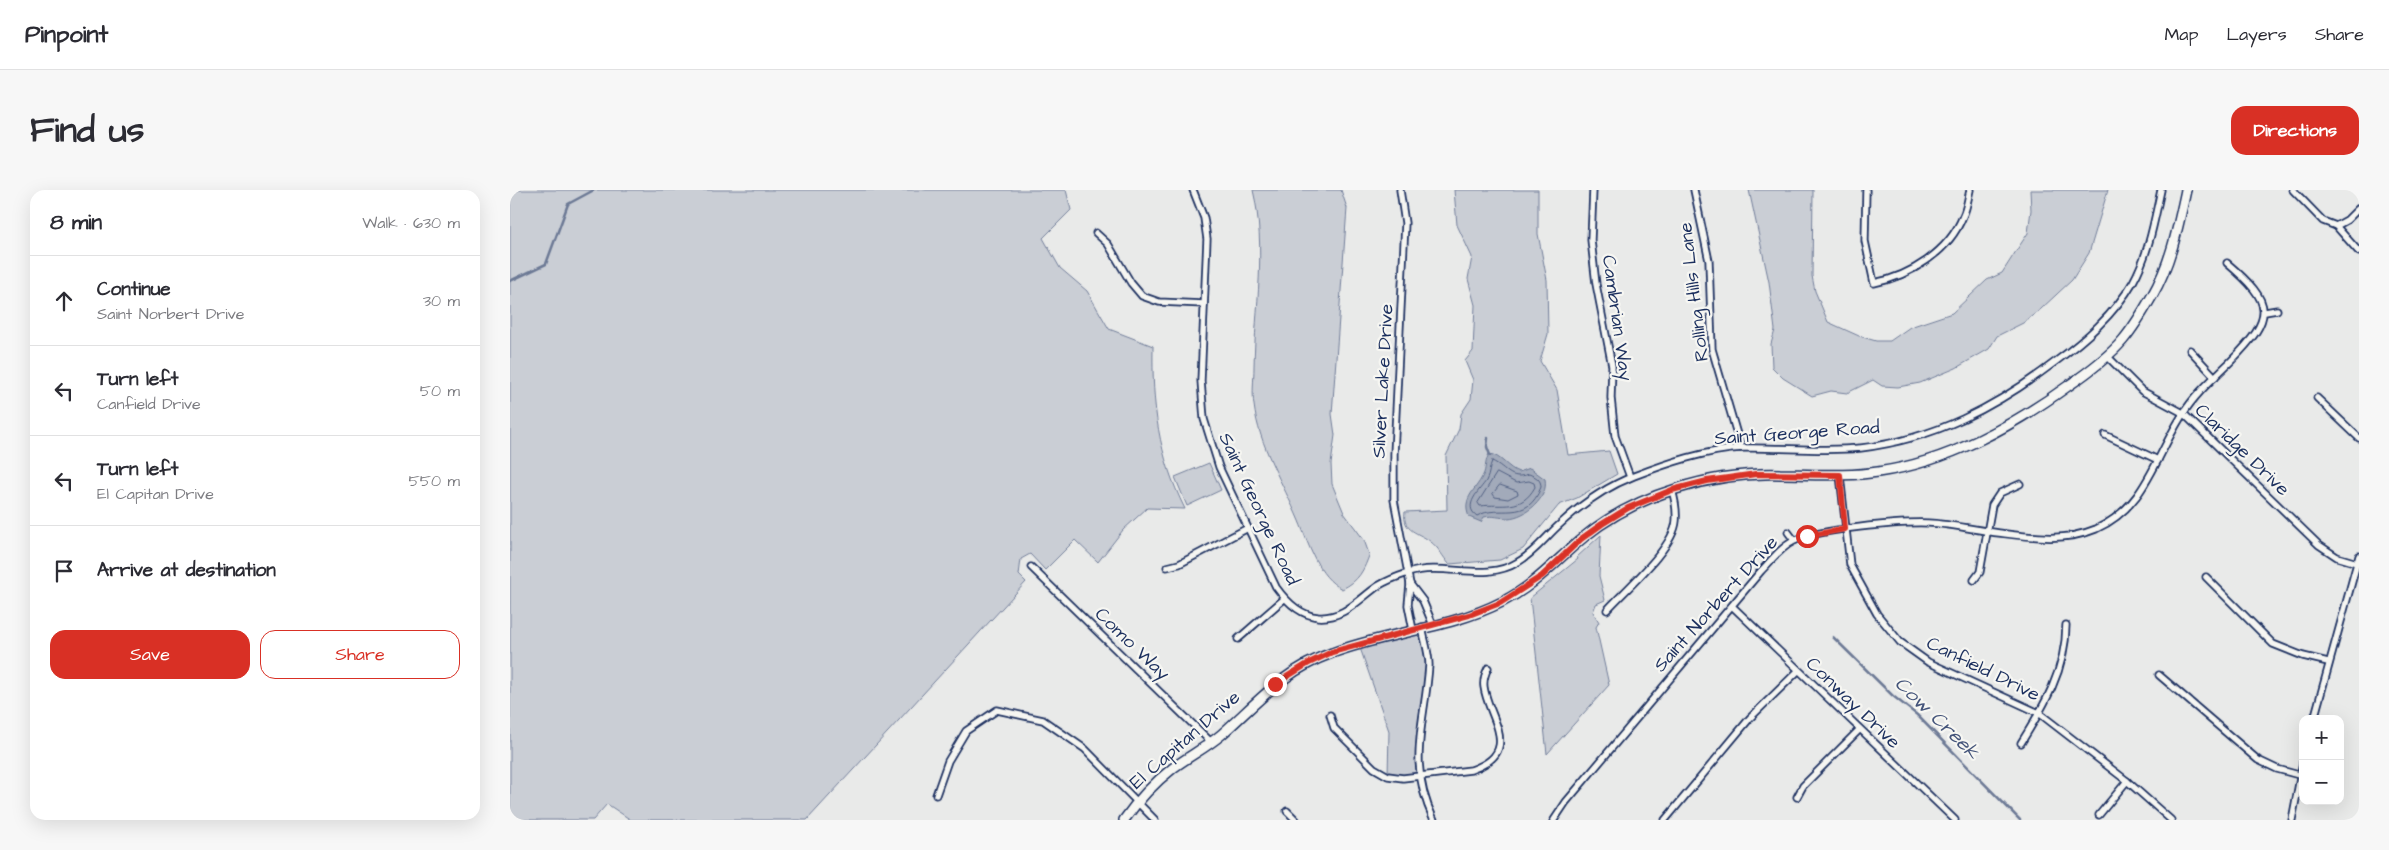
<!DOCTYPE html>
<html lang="en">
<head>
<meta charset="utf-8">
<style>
  body { margin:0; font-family:"Architects Daughter",sans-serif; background:#f7f7f7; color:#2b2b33 }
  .controls { position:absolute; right:15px; bottom:15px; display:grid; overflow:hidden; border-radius:10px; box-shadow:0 5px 20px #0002 }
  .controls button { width:45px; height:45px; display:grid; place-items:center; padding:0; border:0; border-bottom:1px solid #e1e1e2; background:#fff; color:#2b2b33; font:25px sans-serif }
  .stop { position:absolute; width:15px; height:15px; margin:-11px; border:4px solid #d93025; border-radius:50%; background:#fff }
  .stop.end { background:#d93025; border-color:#fff; box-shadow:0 1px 5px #0008 }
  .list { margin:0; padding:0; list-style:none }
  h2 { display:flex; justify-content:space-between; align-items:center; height:65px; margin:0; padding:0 20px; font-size:21px }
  h2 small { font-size:16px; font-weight:400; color:#7c7c81 }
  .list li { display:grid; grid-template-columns:32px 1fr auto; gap:15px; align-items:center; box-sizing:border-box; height:90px; padding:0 20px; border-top:1px solid #e1e1e2 }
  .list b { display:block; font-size:19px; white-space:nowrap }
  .list p { margin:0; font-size:16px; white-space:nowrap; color:#7c7c81 }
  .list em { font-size:16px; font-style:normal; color:#7c7c81 }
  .actions { display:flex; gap:10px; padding:15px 20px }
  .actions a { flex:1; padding:11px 0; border:1px solid #d93025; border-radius:15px; text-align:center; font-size:18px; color:#d93025 }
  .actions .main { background:#d93025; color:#fff }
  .icon { flex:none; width:28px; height:28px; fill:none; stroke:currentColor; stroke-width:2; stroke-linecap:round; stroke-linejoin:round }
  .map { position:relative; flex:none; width:1849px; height:630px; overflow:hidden; border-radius:15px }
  header { display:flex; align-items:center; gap:30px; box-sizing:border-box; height:70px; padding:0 25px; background:#fff; border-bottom:1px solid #e1e1e2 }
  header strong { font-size:24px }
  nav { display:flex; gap:28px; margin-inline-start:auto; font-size:18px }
  .intro { display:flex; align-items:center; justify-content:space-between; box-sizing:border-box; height:120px; padding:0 30px }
  h1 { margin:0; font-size:35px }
  .button { padding:12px 22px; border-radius:15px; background:#d93025; color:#fff; font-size:18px; font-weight:700 }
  main { display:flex; gap:30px; padding:0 30px }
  aside { flex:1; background:#fff; border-radius:15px; box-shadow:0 5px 20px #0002 }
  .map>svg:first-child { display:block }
</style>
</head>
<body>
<header>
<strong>Pinpoint</strong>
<nav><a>Map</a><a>Layers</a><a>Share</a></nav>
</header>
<div class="intro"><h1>Find us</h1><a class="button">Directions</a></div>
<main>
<aside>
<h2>8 min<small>Walk · 630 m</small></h2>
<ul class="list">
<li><svg class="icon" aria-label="ahead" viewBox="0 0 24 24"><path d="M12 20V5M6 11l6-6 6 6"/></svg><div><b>Continue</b><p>Saint Norbert Drive</p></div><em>30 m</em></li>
<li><svg class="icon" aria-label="left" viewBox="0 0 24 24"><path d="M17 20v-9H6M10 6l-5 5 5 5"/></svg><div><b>Turn left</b><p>Canfield Drive</p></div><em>50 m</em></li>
<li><svg class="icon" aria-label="left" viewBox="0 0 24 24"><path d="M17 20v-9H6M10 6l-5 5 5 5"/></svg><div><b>Turn left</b><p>El Capitan Drive</p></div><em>550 m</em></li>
<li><svg class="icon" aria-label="arrive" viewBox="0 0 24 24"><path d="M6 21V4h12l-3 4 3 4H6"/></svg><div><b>Arrive at destination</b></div></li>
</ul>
<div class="actions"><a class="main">Save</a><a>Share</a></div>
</aside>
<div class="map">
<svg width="1849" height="630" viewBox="0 0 1849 630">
  <rect width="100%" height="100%" fill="#e9eae9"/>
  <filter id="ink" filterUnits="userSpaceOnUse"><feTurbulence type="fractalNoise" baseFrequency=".02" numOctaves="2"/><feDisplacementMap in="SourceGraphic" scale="10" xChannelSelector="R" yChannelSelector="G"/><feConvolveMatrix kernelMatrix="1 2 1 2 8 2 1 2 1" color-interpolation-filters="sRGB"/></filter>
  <g filter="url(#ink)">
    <!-- green -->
    <g fill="#caced5" stroke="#727e9a">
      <path d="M0 0H556L561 20 533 48 550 78 577 101 599 139 643 156C642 215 648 265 675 319L637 318 613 340 588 372 565 350 535 380 520 364 511 369 509 385 516 392 297 630H121L97 614 83 630H0Z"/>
      <path d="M743 0H831L837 18 822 224 825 245 821 274 822 294 834 323 854 350 859 364 860 363C854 380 849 391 832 399 808 387 799 355 789 331 773 293 749 256 744 215 742 203 744 189 744 177 745 118 757 58 743 0Z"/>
      <path d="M944 0H1028V44L1037 90 1038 144 1030 171 1047 200 1058 265 1099 261 1107 284 1067 308 1049 315 1013 359 990 370 939 374C933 367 928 357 921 352 909 342 892 342 895 322L937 320 936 266 949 239 951 224 961 209 963 190 955 171 963 161 965 115 958 89 962 67 947 35Z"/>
      <path d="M1239 0H1303L1302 86 1305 101 1318 132 1349 146 1366 151H1380L1400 137 1442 123 1477 90 1492 83 1510 55 1518 43 1521 20 1520 0H1598L1579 63 1562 90 1531 119 1513 133 1487 146 1479 159 1446 178 1410 193 1388 197 1372 196 1363 190 1337 203 1321 201 1302 206 1273 188 1262 177 1261 154 1265 140 1259 92Z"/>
      <path d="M699 273 711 300 677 316 665 287Z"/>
      <path d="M1091 345 1089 386 1095 410 1086 414 1083 422 1089 432 1086 437 1099 495 1037 564 1020 408 1068 369 1067 367Z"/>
      <path d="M912 437 919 473 907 556 910 586H878L879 541 849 455Z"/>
    </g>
    <!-- water -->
    <path fill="#a2aaba" stroke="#6c7995" d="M979 264C991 265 998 279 1009 282L1020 278 1035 289C1039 308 1016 327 998 328 990 328 983 325 974 327L971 332 959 327C951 307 967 300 974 283 976 277 975 271 979 264Z"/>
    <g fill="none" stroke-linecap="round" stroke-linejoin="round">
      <!-- shore -->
      <g stroke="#516083" stroke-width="1">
        <path d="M982 271C998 278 999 291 1019 284 1026 287 1031 289 1031 297 1017 335 989 313 967 326 952 316 970 300 976 291 980 284 979 277 982 271Z"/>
        <path d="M987 283 1006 293 1019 291 1024 293 1025 297C1011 322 993 313 970 316L968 313Z"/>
        <path d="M990 295 1007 301 1008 304 998 309 985 307 983 304Z"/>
      </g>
      <!-- stream -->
      <g stroke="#6c7995" stroke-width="2.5">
        <path d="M0 91 36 74 58 14 84 0"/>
        <path d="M978 248 977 257 980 265"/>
        <path d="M1323 447 1383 506 1407 525 1510 630"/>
      </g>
      <defs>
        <g id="street">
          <path d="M683 0 694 28 697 49 691 191 694 229 709 277 766 397C776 411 789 425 808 427 834 429 849 409 868 396 876 391 889 386 898 383 935 371 974 393 1008 372 1024 363 1034 349 1048 336 1069 316 1096 297 1124 286 1158 273 1196 260 1233 258 1272 257 1312 262 1351 258 1425 249 1486 217 1545 172 1575 150 1604 125 1623 92 1639 63 1644 32 1651 0"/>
          <path d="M890 0 895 33 884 264V310L900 394 898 415 903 440"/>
          <path d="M1083 0 1081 50 1086 94 1102 176 1101 208 1105 246 1120 287"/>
          <path d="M1184 0 1199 71 1202 159 1231 258"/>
          <path d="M1356 0 1355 51 1364 93C1400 86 1439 62 1453 26 1457 18 1458 8 1460 0"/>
          <path d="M1783 0 1813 31 1826 36 1837 30 1849 18"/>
          <path d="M1826 36 1849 62"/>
          <path d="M586 43 598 54 621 93 632 106 649 112 694 114"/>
          <path d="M1755 122 1767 120"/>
          <path d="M1680 160 1705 187"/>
          <path d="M1597 166 1632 201 1673 223 1809 355 1827 367 1847 373"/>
          <path d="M1807 208 1849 248"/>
          <path d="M1595 245 1648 270"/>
          <path d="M1330 285 1340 375 1367 424 1390 452 1418 472 1529 523 1617 591 1661 630"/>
          <path d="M1278 342 1284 350"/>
          <path d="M521 377 701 552"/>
          <path d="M657 377 669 374 738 338"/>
          <path d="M1696 387 1763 454 1793 466 1818 472"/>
          <path d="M1464 390 1470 382 1482 315 1490 303 1510 294"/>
          <path d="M900 394 913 411 923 435"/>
          <path d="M1222 416 1445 630"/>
          <path d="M1097 420C1116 399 1164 358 1166 331 1167 320 1165 310 1162 300"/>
          <path d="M912 437C914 449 919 463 919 475 915 535 896 571 924 630"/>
          <path d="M728 449 774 409"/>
          <path d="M1649 485 1748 570 1767 579 1789 585"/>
          <path d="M820 525 824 538 864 578 878 586 893 588 961 580C1014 562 978 528 974 497 973 490 975 484 978 478"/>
          <path d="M1804 529 1849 366"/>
          <path d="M1511 553C1534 516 1556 480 1556 435"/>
          <path d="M426 605 438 571 456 541 487 520 533 530 575 559 645 630"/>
          <path d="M1287 607 1293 596 1349 540"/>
          <path d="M777 621 786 630"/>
          <path d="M1589 625 1617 591"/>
          <path d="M1044 630 1056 612 1251 381C1261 371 1271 357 1284 351 1306 339 1392 332 1418 333 1442 334 1466 340 1489 343 1522 347 1555 352 1586 339 1637 316 1645 266 1673 224 1685 204 1705 187 1721 171 1765 127 1764 113 1717 73"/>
          <path d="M1155 630 1240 528 1288 481"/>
          <path d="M1782 630 1793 572"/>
        </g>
        <path id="secondary" d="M614 630C628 610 644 593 663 578 679 566 697 557 712 544 748 512 774 480 822 463 877 442 939 439 992 412 1027 394 1045 371 1074 347 1101 325 1133 309 1166 299 1200 288 1235 283 1270 284 1303 284 1336 287 1368 282 1438 272 1501 237 1558 196 1577 183 1598 168 1613 150 1624 137 1634 120 1642 106 1661 73 1668 37 1676 0"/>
      </defs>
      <!-- street casing -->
      <use href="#street" stroke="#1b2f5e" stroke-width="9"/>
      <!-- secondary casing -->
      <use href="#secondary" stroke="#1b2f5e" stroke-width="12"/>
      <!-- street -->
      <use href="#street" stroke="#f6f6f2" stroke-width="5.5"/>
      <!-- secondary -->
      <use href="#secondary" stroke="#f6f6f2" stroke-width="9"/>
    </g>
  </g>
  <g fill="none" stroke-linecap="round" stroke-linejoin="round" filter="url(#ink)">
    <!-- route -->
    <path stroke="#d93025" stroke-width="6" d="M765 494 799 473 822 462 959 425 990 413 1032 386 1071 349 1092 334 1118 318 1162 300 1197 291 1246 284 1330 285 1335 339 1297 346"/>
  </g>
  <g text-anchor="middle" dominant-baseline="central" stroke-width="4.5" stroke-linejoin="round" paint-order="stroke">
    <!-- street labels -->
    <g font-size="19" fill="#1b2f5e" stroke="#f6f6f2">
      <text transform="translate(1184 102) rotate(-97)">Rolling Hills Lane</text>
      <text transform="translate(1107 128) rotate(82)">Cambrian Way</text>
      <text transform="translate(873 191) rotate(-87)">Silver Lake Drive</text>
      <text transform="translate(1287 243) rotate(-4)">Saint George Road</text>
      <text transform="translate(1732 260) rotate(44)">Claridge Drive</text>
      <text transform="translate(749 319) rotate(65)">Saint George Road</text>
      <text transform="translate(1206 414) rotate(-48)">Saint Norbert Drive</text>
      <text transform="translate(622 454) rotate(44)">Como Way</text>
      <text transform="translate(1473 479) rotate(26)">Canfield Drive</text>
      <text transform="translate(1343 513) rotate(44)">Conway Drive</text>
      <text transform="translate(675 550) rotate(-41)">El Capitan Drive</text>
    </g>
    <!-- water labels -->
    <g font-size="20" font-style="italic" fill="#44547a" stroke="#f6f6f2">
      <text transform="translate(1427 528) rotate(44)">Cow Creek</text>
    </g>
  </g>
</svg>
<div class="controls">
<button>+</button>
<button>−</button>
</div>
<div class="stop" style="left:1297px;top:346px"></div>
<div class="stop end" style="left:765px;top:494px"></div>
</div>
</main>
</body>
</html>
